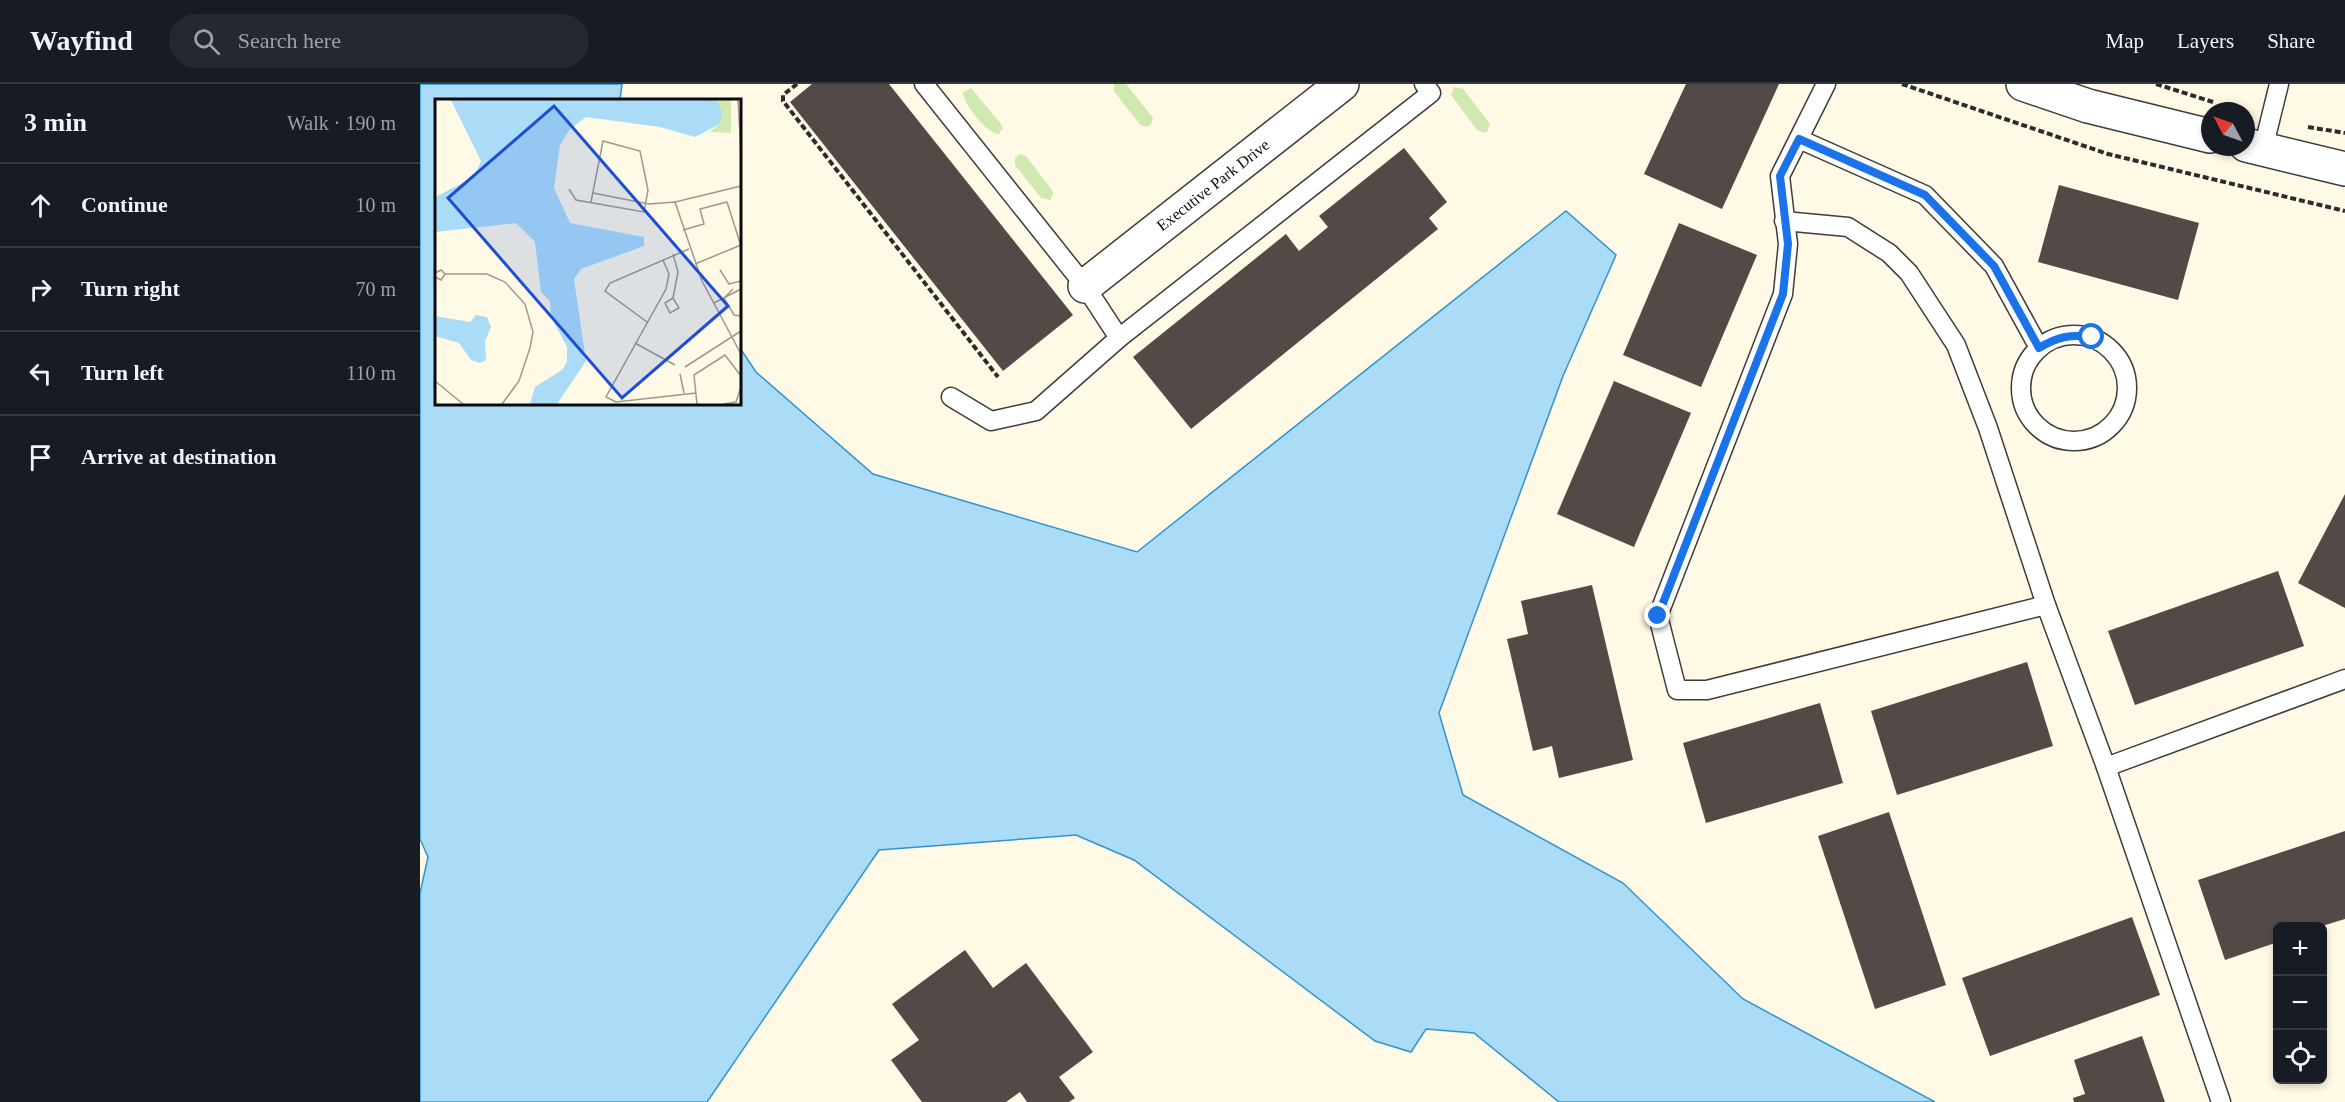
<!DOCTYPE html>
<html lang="en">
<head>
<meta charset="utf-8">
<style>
  body { margin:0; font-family:"Times New Roman",serif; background:#242831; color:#f1f3f6 }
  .controls { position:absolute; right:18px; bottom:18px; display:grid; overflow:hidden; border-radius:9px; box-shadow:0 3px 9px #0003 }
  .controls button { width:54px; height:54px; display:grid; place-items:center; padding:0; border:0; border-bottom:2px solid #363941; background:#171b24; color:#f1f3f6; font:30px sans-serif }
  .compass { position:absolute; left:1781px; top:18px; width:54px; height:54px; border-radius:50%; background:#171b24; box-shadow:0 3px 9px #0003; rotate:311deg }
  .stop { position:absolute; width:18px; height:18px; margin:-14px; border:4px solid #1a73e8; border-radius:50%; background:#fff }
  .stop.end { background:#1a73e8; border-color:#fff; box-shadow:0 2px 6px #0008 }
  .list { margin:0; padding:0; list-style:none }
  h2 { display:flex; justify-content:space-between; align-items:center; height:78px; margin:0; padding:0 24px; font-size:26px }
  h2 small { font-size:20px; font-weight:400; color:#9ea1a6 }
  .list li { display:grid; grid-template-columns:39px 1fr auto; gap:18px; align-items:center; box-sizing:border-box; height:84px; padding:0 24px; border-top:2px solid #363941 }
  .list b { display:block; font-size:22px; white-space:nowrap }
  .list em { font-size:20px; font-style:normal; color:#9ea1a6 }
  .icon { flex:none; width:33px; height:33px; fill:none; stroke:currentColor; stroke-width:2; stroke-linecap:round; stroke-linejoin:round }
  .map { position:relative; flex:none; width:1925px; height:1018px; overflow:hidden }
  header { display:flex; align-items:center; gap:36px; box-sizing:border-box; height:84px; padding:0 30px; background:#171b24; border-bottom:2px solid #363941 }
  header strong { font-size:28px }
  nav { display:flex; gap:33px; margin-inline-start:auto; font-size:21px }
  .search { width:420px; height:54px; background:#242831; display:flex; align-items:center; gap:15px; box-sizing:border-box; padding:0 21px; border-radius:33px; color:#9ea1a6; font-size:22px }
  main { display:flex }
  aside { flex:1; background:#171b24 }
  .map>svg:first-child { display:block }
</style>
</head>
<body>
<header>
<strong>Wayfind</strong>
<div class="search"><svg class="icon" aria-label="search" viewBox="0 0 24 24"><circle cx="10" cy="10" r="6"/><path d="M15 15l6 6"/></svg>Search here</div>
<nav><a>Map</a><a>Layers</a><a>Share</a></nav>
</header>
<main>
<aside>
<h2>3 min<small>Walk · 190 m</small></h2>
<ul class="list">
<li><svg class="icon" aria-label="ahead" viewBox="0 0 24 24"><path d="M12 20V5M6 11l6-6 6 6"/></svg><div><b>Continue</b></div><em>10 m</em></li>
<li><svg class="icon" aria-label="right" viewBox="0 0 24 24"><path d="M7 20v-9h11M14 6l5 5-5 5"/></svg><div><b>Turn right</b></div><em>70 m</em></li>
<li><svg class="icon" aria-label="left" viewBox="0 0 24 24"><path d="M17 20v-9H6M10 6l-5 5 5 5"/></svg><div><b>Turn left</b></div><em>110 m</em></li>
<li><svg class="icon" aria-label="arrive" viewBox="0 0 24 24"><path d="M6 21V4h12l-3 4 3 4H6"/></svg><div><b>Arrive at destination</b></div></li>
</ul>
</aside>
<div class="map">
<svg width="1925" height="1018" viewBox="0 0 1925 1018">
  <rect width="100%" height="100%" fill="#fff9e6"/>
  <!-- green -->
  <g fill="#cfe9b1">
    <path d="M694 0H706L733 34 731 41 727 43 720 41 694 7Z"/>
    <path d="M1034 3 1043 5 1070 40 1068 47 1064 49 1057 46 1031 11Z"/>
    <path d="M551 4 581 40 583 44 579 50C567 50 543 20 543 8Z"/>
    <path d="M600 70 606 72 632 106 633 110 630 116 621 114 595 81V74Z"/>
  </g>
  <!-- water -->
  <path fill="#aadcf7" stroke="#3094cf" stroke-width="1.5" d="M0 0H202L200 16H16V320H320V264L336 288 453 390 717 468 1146 127 1196 171 1143 292 1019 629 1043 711 1203 799 1323 915 1515 1018H1139L1054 949 1006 945 991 968 955 957 714 776 656 751 459 766 287 1018H0V809L8 773 0 755Z"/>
  <!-- building -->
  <g fill="#524a46">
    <path d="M392 0H469L653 231 583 287 370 18Z"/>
    <path d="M1266 0H1359L1302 125 1224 90Z"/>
    <path d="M984 64 1027 118 1009 134 1018 145 771 345 713 273 866 150 879 167 908 143 899 132Z"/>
    <path d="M1639 101 1779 139 1758 216 1618 178Z"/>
    <path d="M1259 139 1337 171 1281 303 1203 271Z"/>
    <path d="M1194 297 1271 329 1214 463 1137 430Z"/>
    <path d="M1925 410V524L1878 499Z"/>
    <path d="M1858 487 1884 562 1715 621 1688 547Z"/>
    <path d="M1172 501 1213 676 1139 694 1132 662 1113 667 1087 555 1108 550 1101 517Z"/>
    <path d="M1607 578 1633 662 1477 711 1451 627Z"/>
    <path d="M1400 619 1423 699 1286 739 1263 659Z"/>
    <path d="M1469 728 1526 901 1455 925 1398 752Z"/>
    <path d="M1925 747V835L1902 842H1858V858L1805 876 1778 796Z"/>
    <path d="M1712 833 1740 911 1570 972 1542 894Z"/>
    <path d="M545 866 573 904 606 879 673 968 639 993 655 1014 649 1018H607L600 1008 586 1018H502L471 976 499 956 472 920Z"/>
    <path d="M1722 952 1745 1018H1654L1653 1014 1665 1010 1654 976Z"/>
  </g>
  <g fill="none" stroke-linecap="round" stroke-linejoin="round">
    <defs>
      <g id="lane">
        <path d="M504 0 665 202 699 254"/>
        <path d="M1406 0 1360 92 1368 160 1363 210 1238 532 1257 606H1287L1626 521"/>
        <path d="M1379 55 1505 111 1574 182 1619 264"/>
        <path d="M1843 65 1859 0"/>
        <path d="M1364 137 1428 143 1469 169 1489 189 1536 261 1568 344 1626 521 1686 683 1801 1018"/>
        <circle cx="1654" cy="304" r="53"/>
        <path d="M531 313 571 337 616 327 699 254 1011 9 1004 0"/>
        <path d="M1686 683 1925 595"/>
      </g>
      <g id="street">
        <path d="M1603 0 1668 22 1790 52"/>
        <path d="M1826 61 1925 85"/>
        <path d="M665 202 922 0"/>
      </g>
    </defs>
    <!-- lane casing -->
    <use href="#lane" stroke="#3d3d3d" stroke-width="21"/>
    <!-- street casing -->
    <use href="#street" stroke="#3d3d3d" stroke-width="36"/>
    <!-- path -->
    <g stroke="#2c2c2c" stroke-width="4" stroke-dasharray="6 3" stroke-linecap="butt">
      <path d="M377 0 363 11V17L578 293"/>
      <path d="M1482 0 1688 70 1925 127"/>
      <path d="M1736 0 1793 18"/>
      <path d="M1888 43 1925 49"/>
    </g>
    <!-- lane -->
    <use href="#lane" stroke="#fff" stroke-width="18"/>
    <!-- street -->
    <use href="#street" stroke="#fff" stroke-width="33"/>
  </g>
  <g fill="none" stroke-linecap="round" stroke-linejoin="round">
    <!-- route -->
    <path stroke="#1a73e8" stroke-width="8" d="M1238 532 1363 210 1368 160 1360 92 1379 55 1505 111 1574 182 1619 264C1637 253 1650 250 1672 253"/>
  </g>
  <g text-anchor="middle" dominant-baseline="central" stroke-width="6" stroke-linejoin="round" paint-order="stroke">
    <!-- street labels -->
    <g font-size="16" fill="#0a0a0a" stroke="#fff">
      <text transform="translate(793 101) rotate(-38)">Executive Park Drive</text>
    </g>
  </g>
  <!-- overview -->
  <g transform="translate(15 15)">
    <rect width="306" height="306" fill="#fff9e6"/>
    <path d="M282 1H296V34L275 33 285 25Z" fill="#cfe9b1"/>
    <path d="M16 1H282L287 13 285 25 260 38 225 28 151 18 135 30 125 46 119 89 135 124 209 138V147L146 170 139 180 151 262 122 305H95L100 288 127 271 132 263V248L116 218 115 202 106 193 100 143 81 124 0 133V98L39 78 46 62ZM41 216 52 218 56 228 50 242 51 261 45 264 36 261 24 244 0 237V217L35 223Z" fill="#aadcf7"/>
    <path fill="none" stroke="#9d998e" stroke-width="1.5" d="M303 1 306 52M306 87 240 103 267 182 306 255M134 90 141 101 209 113 213 91 205 52 168 42 156 103M158 94 214 105 240 103M248 131 269 125 265 110 292 103 306 147M238 155 243 173 238 199 230 204 235 214 244 209 238 199M228 161 234 175 231 190 171 298 181 303 261 294M260 165 306 146M285 171 294 185 306 182M0 174 6 171 10 175 6 181 0 178M10 175H52L70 183 90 205 98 233 95 249 84 282 67 305M298 190 289 199 299 216 306 217M279 204 306 190M212 223 170 192 175 184 254 150M200 244 240 266M250 268 306 232M245 275 249 294M0 282 28 305M262 305 259 276 290 256 306 277M289 305 301 303 306 288"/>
    <path fill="#1d4ed8" fill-opacity="0.15" stroke="#1d4ed8" stroke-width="3" d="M119 7 293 207 187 299 13 99Z"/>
    <rect width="306" height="306" fill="none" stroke="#0a0a0a" stroke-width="3"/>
  </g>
</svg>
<div class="controls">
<button>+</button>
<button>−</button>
<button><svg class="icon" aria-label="locate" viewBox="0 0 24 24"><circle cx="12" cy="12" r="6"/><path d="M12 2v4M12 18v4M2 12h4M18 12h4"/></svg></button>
</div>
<svg class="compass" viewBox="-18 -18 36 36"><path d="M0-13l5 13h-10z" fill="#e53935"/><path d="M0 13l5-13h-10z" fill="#9ea1a6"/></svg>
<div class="stop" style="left:1672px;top:253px"></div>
<div class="stop end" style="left:1238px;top:532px"></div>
</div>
</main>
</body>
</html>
